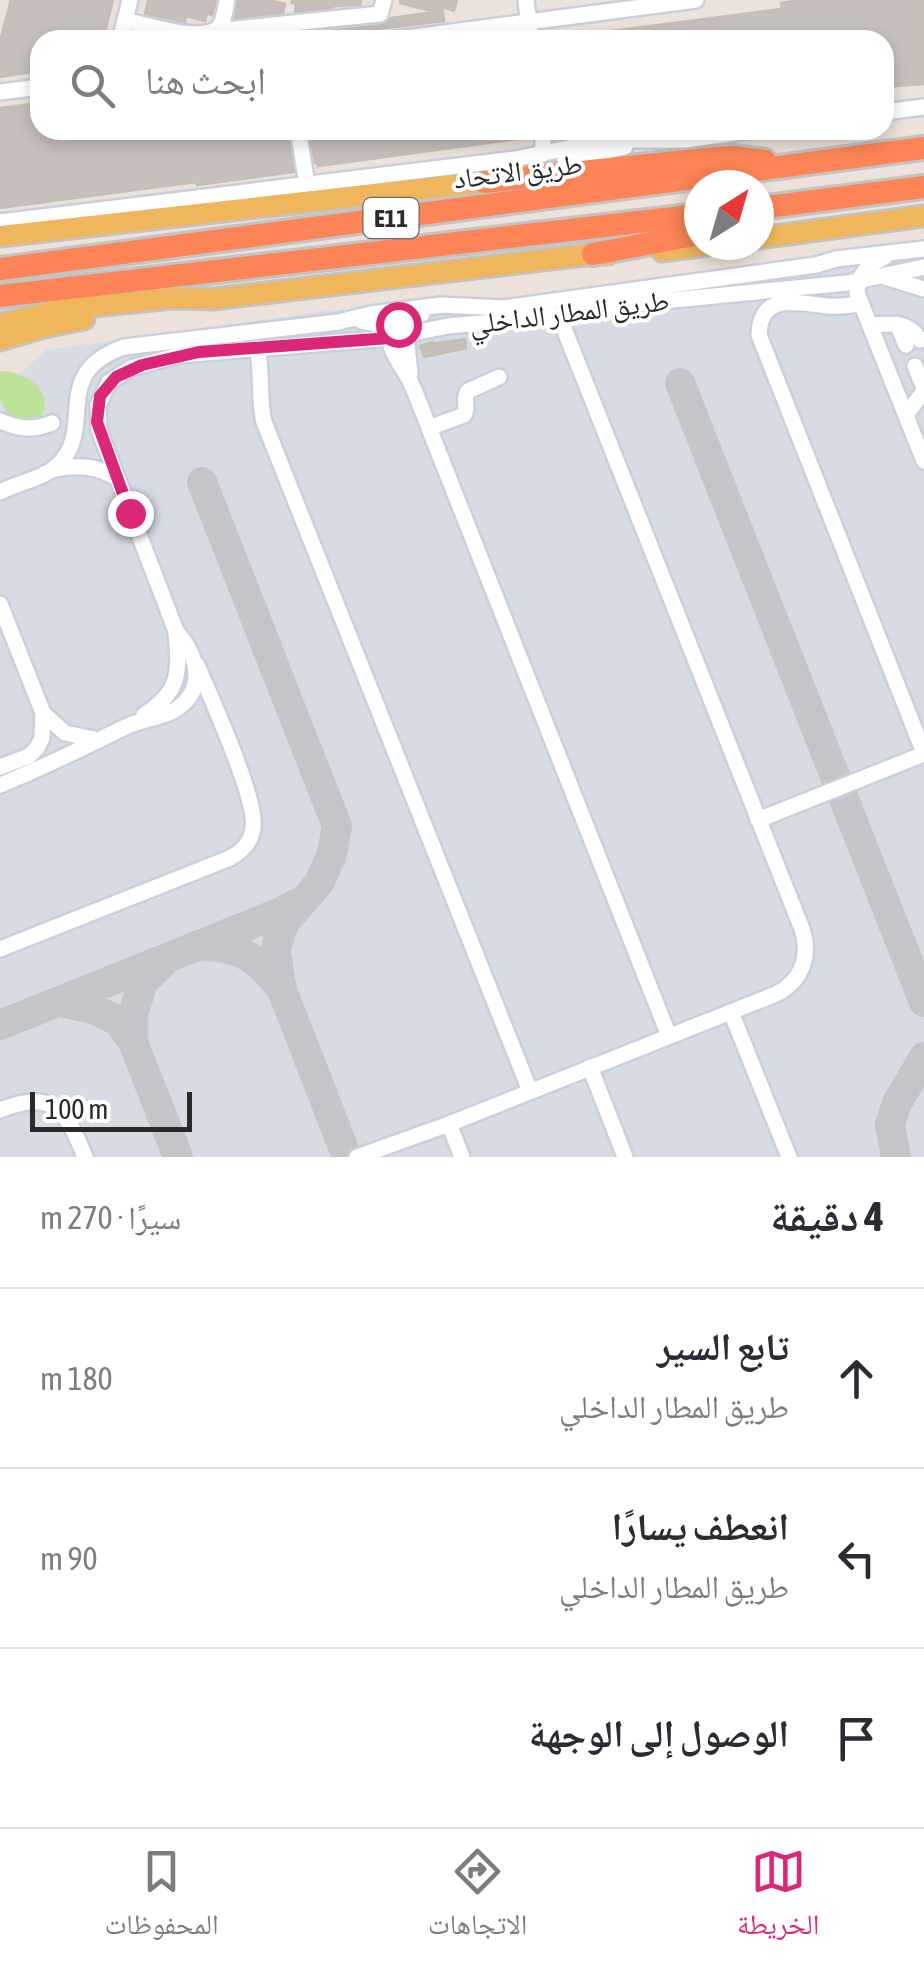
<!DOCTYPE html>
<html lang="ar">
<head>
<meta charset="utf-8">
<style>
  body { margin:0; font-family:"Asap Condensed","Noto Naskh Arabic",sans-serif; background:#f7f7f7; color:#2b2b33; direction:rtl }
  .compass { position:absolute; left:684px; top:170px; width:90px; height:90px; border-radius:50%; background:#fff; box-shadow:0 5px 15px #0003; rotate:37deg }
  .scale { position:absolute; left:30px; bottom:25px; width:162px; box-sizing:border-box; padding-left:10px; border:5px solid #2a2a2a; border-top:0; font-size:28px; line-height:35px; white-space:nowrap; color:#2a2a2a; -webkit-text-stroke:8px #fff; paint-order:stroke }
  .stop { position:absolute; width:30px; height:30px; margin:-22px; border:8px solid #db2777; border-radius:50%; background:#fff }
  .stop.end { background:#db2777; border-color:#fff; box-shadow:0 2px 10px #0008 }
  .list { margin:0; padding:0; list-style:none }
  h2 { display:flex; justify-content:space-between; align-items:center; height:130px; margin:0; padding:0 40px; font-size:42px }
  h2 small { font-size:32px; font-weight:400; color:#7c7c81 }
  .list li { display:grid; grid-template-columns:65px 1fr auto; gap:30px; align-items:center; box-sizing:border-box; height:180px; padding:0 40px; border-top:2px solid #e1e1e2 }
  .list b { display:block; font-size:38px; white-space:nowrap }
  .list p { margin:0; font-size:32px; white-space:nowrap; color:#7c7c81 }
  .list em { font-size:32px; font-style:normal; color:#7c7c81 }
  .icon { flex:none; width:55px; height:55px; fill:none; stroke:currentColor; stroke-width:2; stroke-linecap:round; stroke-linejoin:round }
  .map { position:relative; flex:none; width:924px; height:1157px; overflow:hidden; direction:ltr }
  .search { position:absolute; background:#fff; box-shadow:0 5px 15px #0003; left:30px; right:30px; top:30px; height:110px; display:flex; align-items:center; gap:25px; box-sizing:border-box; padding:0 35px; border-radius:30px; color:#7c7c81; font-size:38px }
  .sheet { height:670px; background:#fff }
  nav { display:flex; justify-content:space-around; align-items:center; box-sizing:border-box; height:140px; border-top:2px solid #e1e1e2; background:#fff; font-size:28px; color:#7c7c81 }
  nav a { display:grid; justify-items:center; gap:5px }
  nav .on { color:#db2777 }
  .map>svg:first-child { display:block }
</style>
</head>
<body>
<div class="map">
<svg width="924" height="1157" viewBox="0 0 924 1157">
  <rect width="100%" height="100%" fill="#ece2db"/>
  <!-- airport -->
  <path fill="#d7dbe4" d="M924 244V1157H0V371L21 373 46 350 325 311 452 301H497Z"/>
  <!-- green -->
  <path fill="#bde298" d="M0 371C28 372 57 392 39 422L10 419 0 398Z"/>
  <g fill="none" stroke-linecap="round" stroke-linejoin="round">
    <!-- taxiway -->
    <g stroke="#c5c4c8" stroke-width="30">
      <path d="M680 383 924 1002"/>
      <path d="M202 482 337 826 332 854 319 883 285 922 277 943 276 953 282 990 347 1157"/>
      <path d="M197 946C239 945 257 957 282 990"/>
      <path d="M166 960 143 982 133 1014V1042L178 1157"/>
      <path d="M61 1002 96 1010 118 1021 133 1042"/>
      <path d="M0 1025 279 913 298 903"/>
      <path d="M896 1157 890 1124 897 1103 924 1057"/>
    </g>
  </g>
  <!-- building -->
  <g fill="#c7bfbb" stroke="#c7beb5" stroke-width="2.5">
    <path d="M11 0H113L103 40H40V71L0 77V41Z"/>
    <path d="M148 0H216L212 15 207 13 205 21 186 16 185 22 145 14Z"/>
    <path d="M238 0H269L285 4 283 13 235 18Z"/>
    <path d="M292 0H361L360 5 334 6 333 8 295 12 296 4 292 3Z"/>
    <path d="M400 0H457L454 11 442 7 444 21 286 40H254L381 25 391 18 435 12 400 3Z"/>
    <path d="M800 0H923L924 84 884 87V62H886L884 40H581L580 35 782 9 781 3Z"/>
    <path d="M40 103V130H287L294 172 197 185 196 182 0 208V108Z"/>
    <path d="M309 130H532V137L318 166 317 163H315Z"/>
    <path d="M465 339 466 348 424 357 420 346 432 342V344Z"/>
  </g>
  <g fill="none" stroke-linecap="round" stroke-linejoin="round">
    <defs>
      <g id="minor">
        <path d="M526 0 531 40"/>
        <path d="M125 20C145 25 197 41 215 30 224 26 225 9 227 0"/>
        <path d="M218 29H235L380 14 384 0"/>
        <path d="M120 40 130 0"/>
        <path d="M391 40 696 0"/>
        <path d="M0 92 40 87"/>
        <path d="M884 112 924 107"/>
        <path d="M298 130 307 184"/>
        <path d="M543 154V130"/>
        <path d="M565 160 625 147"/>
        <path d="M0 222 515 159 606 140H685L755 130"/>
        <path d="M885 257C869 264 857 274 857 293L924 461"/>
        <path d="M885 277 924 289"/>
        <path d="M860 304C849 305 839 307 828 306 801 304 760 290 759 335L924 753"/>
        <path d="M422 314C410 316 391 322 390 336 388 350 404 369 410 381 417 396 423 412 429 428L669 1036"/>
        <path d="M361 321 394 327 406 335 410 374"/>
        <path d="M897 324 906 345"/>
        <path d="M871 325C891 324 908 320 920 340"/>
        <path d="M257 348C263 373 258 398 264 422L530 1091"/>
        <path d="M915 366 924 388"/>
        <path d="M906 415 924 391"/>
        <path d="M0 421C19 429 32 431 52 423"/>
        <path d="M429 428 464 415C469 407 462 399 468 391L499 377"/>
        <path d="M54 469C78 465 96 465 118 479"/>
        <path d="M0 492C18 483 44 478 58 465 97 427 49 373 124 347L338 322 371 314 441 305 503 308 816 265 836 259 924 249"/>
        <path d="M0 604 43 713 42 738 37 748 29 756 0 767"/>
        <path d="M43 713 65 733 99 740"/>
        <path d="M144 715C180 692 180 672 176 633"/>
        <path d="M0 785C42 768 81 749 121 729 137 720 157 719 173 711 208 691 198 656 176 631L99 430 98 405 109 382 131 368 180 355 389 338 448 326 559 316 622 305 847 283 924 267"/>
        <path d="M758 820 924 754"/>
        <path d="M0 949 230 858C242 851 251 843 253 828 258 801 210 695 197 665"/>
        <path d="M731 1012 789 1157"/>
        <path d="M590 1067 625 1157"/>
        <path d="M0 1110C54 1089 66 1110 85 1157"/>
        <path d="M449 1124 462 1157"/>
        <path d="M357 1157 449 1124 776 994C802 981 811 956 802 929L559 316"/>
      </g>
      <g id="major">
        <path d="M0 236 484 182"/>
        <path d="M759 238 924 216"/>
        <path d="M662 251 707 245"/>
        <path d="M0 324 64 309 172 298 214 299 593 254H608"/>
        <path d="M0 340 44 327 84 319"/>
      </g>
      <g id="highway">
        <path d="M484 182 716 158 733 157 765 161"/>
        <path d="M759 208 924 187"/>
        <path d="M593 254 699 234"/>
        <path d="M0 269 924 148"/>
        <path d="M0 296 699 215"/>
      </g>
    </defs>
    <!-- minor casing -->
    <use href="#minor" stroke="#cad0db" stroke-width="20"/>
    <!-- major casing -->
    <use href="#major" stroke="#c3c3c3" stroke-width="25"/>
    <!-- highway casing -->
    <use href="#highway" stroke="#c3c3c3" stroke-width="28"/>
    <!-- minor -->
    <use href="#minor" stroke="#fff" stroke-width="15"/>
    <!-- major -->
    <use href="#major" stroke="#efb65e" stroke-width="20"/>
    <!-- highway -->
    <use href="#highway" stroke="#fc8456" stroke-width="22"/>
  </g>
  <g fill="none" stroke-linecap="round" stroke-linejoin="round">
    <!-- route -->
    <path stroke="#db2777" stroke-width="12" d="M130 513 97 422 100 396 116 377 142 365 199 352 390 338 391 331 398 324"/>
  </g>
  <g text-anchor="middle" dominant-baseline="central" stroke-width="8" stroke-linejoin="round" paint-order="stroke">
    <!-- shield labels -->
    <rect fill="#fff" stroke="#6a6a6a" stroke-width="2.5" x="363.5" y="198" width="55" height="40" rx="8"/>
    <g font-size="25" font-weight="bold" fill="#2a2a2a">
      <text x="391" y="218">E11</text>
    </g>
    <!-- street labels -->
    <g font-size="28" fill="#2a2a2a" stroke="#fff">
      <text transform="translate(518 171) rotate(-7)">طريق الاتحاد</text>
      <text transform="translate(569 312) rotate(-7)">طريق المطار الداخلي</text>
    </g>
  </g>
</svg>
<svg class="compass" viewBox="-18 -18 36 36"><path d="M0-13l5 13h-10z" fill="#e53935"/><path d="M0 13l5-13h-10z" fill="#7c7c81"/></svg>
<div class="scale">100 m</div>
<div class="stop" style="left:398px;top:324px"></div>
<div class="stop end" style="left:130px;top:513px"></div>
<div class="search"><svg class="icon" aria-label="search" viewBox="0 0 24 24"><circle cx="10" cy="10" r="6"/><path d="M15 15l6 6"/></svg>ابحث هنا</div>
</div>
<section class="sheet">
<h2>4 دقيقة<small>سيرًا · 270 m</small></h2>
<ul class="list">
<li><svg class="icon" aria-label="ahead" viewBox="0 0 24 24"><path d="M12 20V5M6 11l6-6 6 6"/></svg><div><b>تابع السير</b><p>طريق المطار الداخلي</p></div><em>180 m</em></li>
<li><svg class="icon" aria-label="left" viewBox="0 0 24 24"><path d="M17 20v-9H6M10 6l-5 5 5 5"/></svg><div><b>انعطف يسارًا</b><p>طريق المطار الداخلي</p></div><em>90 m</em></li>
<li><svg class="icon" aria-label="arrive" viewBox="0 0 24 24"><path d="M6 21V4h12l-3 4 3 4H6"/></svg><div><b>الوصول إلى الوجهة</b></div></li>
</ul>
</section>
<nav>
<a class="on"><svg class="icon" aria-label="map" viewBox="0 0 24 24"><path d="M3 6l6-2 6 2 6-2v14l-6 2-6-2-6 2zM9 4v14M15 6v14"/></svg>الخريطة</a>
<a><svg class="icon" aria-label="directions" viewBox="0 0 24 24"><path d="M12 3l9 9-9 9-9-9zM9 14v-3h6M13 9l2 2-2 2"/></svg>الاتجاهات</a>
<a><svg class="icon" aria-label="saved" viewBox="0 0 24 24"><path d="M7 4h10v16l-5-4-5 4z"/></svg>المحفوظات</a>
</nav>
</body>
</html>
